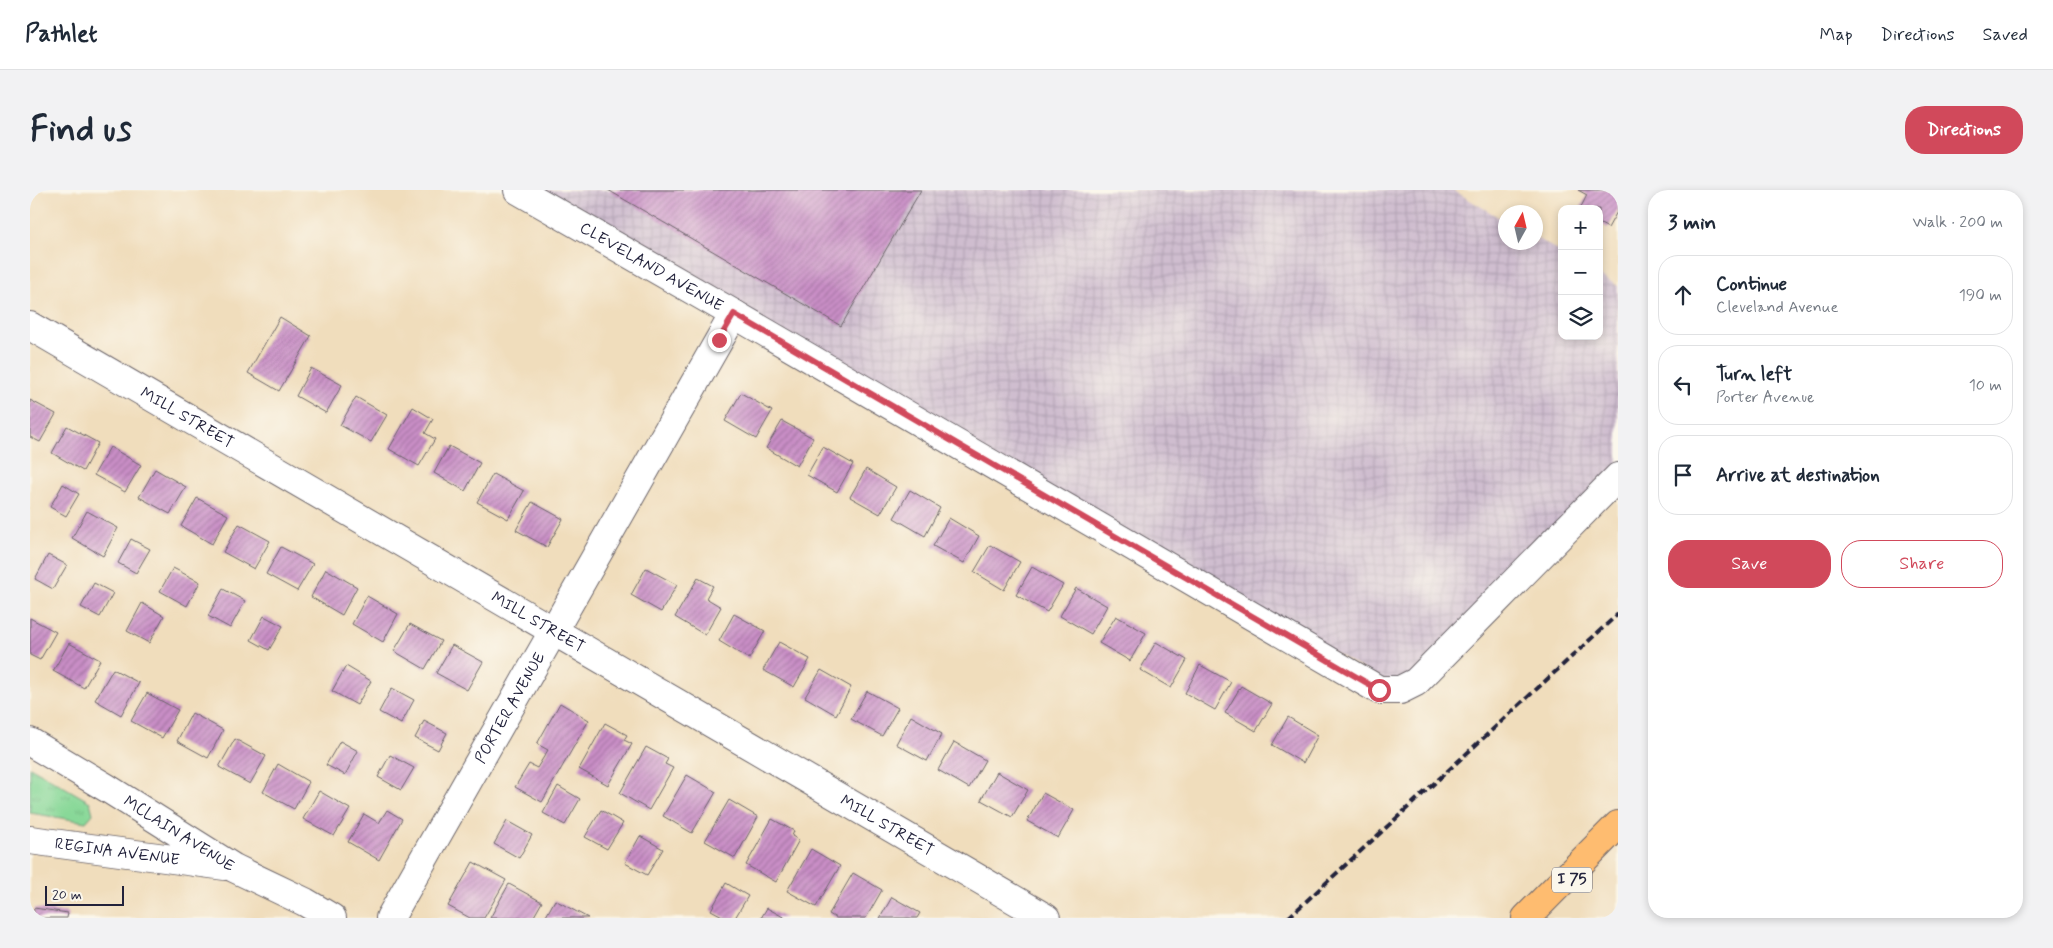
<!DOCTYPE html>
<html lang="en">
<head>
<meta charset="utf-8">
<style>
  body { margin:0; font-family:Mynerve,sans-serif; background:#f2f2f3; color:#1f2937 }
  .controls { position:absolute; right:15px; top:15px; display:grid; overflow:hidden; border-radius:10px; box-shadow:0 2px 8px #0003 }
  .controls button { width:45px; height:45px; display:grid; place-items:center; padding:0; border:0; border-bottom:1px solid #e0e1e3; background:#fff; color:#1f2937; font:25px sans-serif }
  .compass { position:absolute; left:1468px; top:15px; width:45px; height:45px; border-radius:50%; background:#fff; box-shadow:0 2px 8px #0003; rotate:8deg }
  .scale { position:absolute; left:15px; bottom:12px; width:79px; box-sizing:border-box; padding-left:5px; border:2px solid #22223b; border-top:0; font-size:14px; line-height:18px; white-space:nowrap; color:#22223b; -webkit-text-stroke:4px #fbf7ec; paint-order:stroke }
  .stop { position:absolute; width:15px; height:15px; margin:-11px; border:4px solid #d1495b; border-radius:50%; background:#fff }
  .stop.end { background:#d1495b; border-color:#fff; box-shadow:0 1px 5px #0008 }
  .list { margin:0; padding:0; list-style:none }
  h2 { display:flex; justify-content:space-between; align-items:center; height:65px; margin:0; padding:0 20px; font-size:21px }
  h2 small { font-size:16px; font-weight:400; color:#747a83 }
  .list li { display:grid; grid-template-columns:32px 1fr auto; gap:15px; align-items:center; box-sizing:border-box; height:80px; margin:0 10px 10px; padding:0 10px; border:1px solid #e0e1e3; border-radius:20px }
  .list b { display:block; font-size:19px; white-space:nowrap }
  .list p { margin:0; font-size:16px; white-space:nowrap; color:#747a83 }
  .list em { font-size:16px; font-style:normal; color:#747a83 }
  .actions { display:flex; gap:10px; padding:15px 20px }
  .actions a { flex:1; padding:11px 0; border:1px solid #d1495b; border-radius:20px; text-align:center; font-size:18px; color:#d1495b }
  .actions .main { background:#d1495b; color:#fff }
  .icon { flex:none; width:28px; height:28px; fill:none; stroke:currentColor; stroke-width:2; stroke-linecap:round; stroke-linejoin:round }
  .map { position:relative; flex:none; width:1588px; height:728px; overflow:hidden; border-radius:20px }
  header { display:flex; align-items:center; gap:30px; box-sizing:border-box; height:70px; padding:0 25px; background:#fff; border-bottom:1px solid #e0e1e3 }
  header strong { font-size:24px }
  nav { display:flex; gap:28px; margin-inline-start:auto; font-size:18px }
  .intro { display:flex; align-items:center; justify-content:space-between; box-sizing:border-box; height:120px; padding:0 30px }
  h1 { margin:0; font-size:35px }
  .button { padding:12px 22px; border-radius:20px; background:#d1495b; color:#fff; font-size:18px; font-weight:700 }
  main { display:flex; gap:30px; padding:0 30px }
  aside { flex:1; background:#fff; border-radius:20px; box-shadow:0 2px 8px #0003 }
  .map>svg:first-child { display:block }
</style>
</head>
<body>
<header>
<strong>Pathlet</strong>
<nav><a>Map</a><a>Directions</a><a>Saved</a></nav>
</header>
<div class="intro"><h1>Find us</h1><a class="button">Directions</a></div>
<main>
<div class="map">
<svg width="1588" height="728" viewBox="0 0 1588 728">
  <defs>
    <pattern id="industrial-grid" width="8" height="8" patternUnits="userSpaceOnUse" patternTransform="scale(1.25)"><rect width="8" height="8" fill="#cfbdcf"/><path d="M0 4h8M4 0v8" fill="none" stroke="#b1a2b3"/></pattern>
    <pattern id="park-tufts" width="24" height="20" patternUnits="userSpaceOnUse" patternTransform="scale(1.25)"><rect width="24" height="20" fill="#88d898"/><path d="M3 7l-1-3M5 7V3M7 7l1-3M15 17l-1-3M17 17v-4M19 17l1-3" fill="none" stroke="#75b984"/></pattern>
    <pattern id="building-hatch" width="6" height="6" patternUnits="userSpaceOnUse" patternTransform="scale(1.25)"><rect width="6" height="6" fill="#c98ec6"/><path d="M-1 1l2-2M0 6l6-6M5 7l2-2" fill="none" stroke="#a374a2"/></pattern>
  </defs>
  <rect width="100%" height="100%" fill="#fbf7ec"/>
  <filter id="ink" filterUnits="userSpaceOnUse"><feTurbulence type="fractalNoise" baseFrequency=".02" numOctaves="2"/><feDisplacementMap in="SourceGraphic" scale="10" xChannelSelector="R" yChannelSelector="G"/><feConvolveMatrix kernelMatrix="1 2 1 2 8 2 1 2 1" color-interpolation-filters="sRGB"/></filter>
  <filter id="wash" filterUnits="userSpaceOnUse"><feTurbulence type="fractalNoise" baseFrequency=".0096" numOctaves="4" result="noise"/><feDisplacementMap in="SourceGraphic" scale="20" xChannelSelector="R" yChannelSelector="G"/><feGaussianBlur stdDeviation="1.12" result="paint"/><feColorMatrix in="noise" values="0 0 0 0 0 0 0 0 0 0 0 0 0 0 0 0 0 1.4 0 .05"/><feComposite in="paint" operator="in"/></filter>
  <g filter="url(#wash)">
    <rect width="100%" height="100%" fill="#f0ddbc"/>
    <!-- industrial -->
    <path fill="url(#industrial-grid)" d="M490 0H1423L1475 31 1476 52H1506V48L1532 63V146H1569V85L1588 96V287L1370 500Z"/>
    <!-- park -->
    <path fill="url(#park-tufts)" stroke="#557d6a" d="M0 577 60 612 63 624 56 632 0 623Z"/>
    <g id="blocks">
      <!-- building -->
      <g fill="url(#building-hatch)">
        <path d="M578 0H891L811 136Z"/>
        <path d="M1548 0H1585L1588 2V20L1578 38 1569 33V19H1550L1557 5Z"/>
        <path d="M250 127 281 146 249 201 218 183Z"/>
        <path d="M281 178 312 195 296 223 266 206Z"/>
        <path d="M711 203 742 221 726 249 695 231Z"/>
        <path d="M326 207 357 225 341 252 310 235Z"/>
        <path d="M0 210 26 224 10 252 0 247Z"/>
        <path d="M383 217 403 229 395 243 405 249 389 276 359 259Z"/>
        <path d="M752 231 783 248 767 276 736 258Z"/>
        <path d="M37 236 68 253 53 281 22 263Z"/>
        <path d="M419 256 450 273 435 301 404 283Z"/>
        <path d="M80 257 111 275 95 302 64 285Z"/>
        <path d="M793 257 823 274 807 302 777 285Z"/>
        <path d="M125 279 156 297 140 324 109 307Z"/>
        <path d="M836 279 866 297 850 324 820 307Z"/>
        <path d="M463 284 494 301 478 329 447 312Z"/>
        <path d="M33 294 49 304 36 326 20 317Z"/>
        <path d="M880 300 910 318 895 346 864 328Z"/>
        <path d="M167 308 198 325 182 354 151 336Z"/>
        <path d="M502 312 533 329 517 357 486 340Z"/>
        <path d="M57 321 88 338 73 366 42 348Z"/>
        <path d="M919 328 949 346 934 373 903 356Z"/>
        <path d="M209 334 240 351 224 379 193 362Z"/>
        <path d="M101 349 120 359 106 383 88 373Z"/>
        <path d="M960 355 990 372 974 400 944 382Z"/>
        <path d="M251 357 283 374 267 401 236 384Z"/>
        <path d="M18 365 37 375 23 399 5 389Z"/>
        <path d="M1002 377 1033 395 1017 422 986 405Z"/>
        <path d="M143 378 170 392 157 416 130 401Z"/>
        <path d="M616 378 647 395 631 422 601 405Z"/>
        <path d="M296 379 327 397 312 425 281 407Z"/>
        <path d="M668 388 683 396 676 408 691 417 675 445 645 427Z"/>
        <path d="M64 393 83 403 70 427 51 417Z"/>
        <path d="M1046 398 1077 416 1061 444 1030 426Z"/>
        <path d="M193 399 215 411 200 438 178 426Z"/>
        <path d="M337 406 368 424 353 452 322 434Z"/>
        <path d="M112 413 134 426 119 453 97 441Z"/>
        <path d="M704 424 735 441 719 469 689 451Z"/>
        <path d="M234 426 253 436 239 460 221 450Z"/>
        <path d="M1086 426 1116 443 1100 471 1069 453Z"/>
        <path d="M0 428 26 442 10 470 0 465Z"/>
        <path d="M380 434 411 451 395 479 364 461Z"/>
        <path d="M749 452 780 469 764 497 733 480Z"/>
        <path d="M1126 452 1157 470 1141 498 1110 480Z"/>
        <path d="M39 453 70 470 54 498 23 481Z"/>
        <path d="M422 455 453 472 437 500 406 483Z"/>
        <path d="M1170 475 1201 492 1185 520 1155 503Z"/>
        <path d="M316 476 341 491 327 515 302 501Z"/>
        <path d="M83 479 109 493 91 525 65 510Z"/>
        <path d="M791 480 821 497 806 525 775 507Z"/>
        <path d="M1211 496 1242 514 1226 541 1195 523Z"/>
        <path d="M362 498 384 510 371 534 349 522Z"/>
        <path d="M837 501 868 518 852 546 821 529Z"/>
        <path d="M117 503 148 520 132 548 101 531Z"/>
        <path d="M530 513 559 530 512 612 485 597 499 574 507 578 518 560 507 554Z"/>
        <path d="M162 523 193 540 178 568 147 551Z"/>
        <path d="M881 526 912 544 897 571 866 554Z"/>
        <path d="M1258 527 1288 545 1273 573 1242 555Z"/>
        <path d="M394 531 417 543 408 560 385 548Z"/>
        <path d="M575 533 597 545 594 550 602 554 578 595 549 579Z"/>
        <path d="M205 549 236 566 220 594 189 577Z"/>
        <path d="M310 551 328 561 315 585 296 575Z"/>
        <path d="M924 552 955 570 939 598 908 580Z"/>
        <path d="M616 557 638 569 635 574 643 578 619 620 590 603Z"/>
        <path d="M360 565 384 578 371 600 348 587Z"/>
        <path d="M248 574 279 592 264 619 233 602Z"/>
        <path d="M967 582 998 600 982 627 951 610Z"/>
        <path d="M657 585 686 602 662 643 633 626Z"/>
        <path d="M528 596 550 609 535 635 513 623Z"/>
        <path d="M289 601 320 619 304 646 273 629Z"/>
        <path d="M1013 603 1044 620 1028 648 997 631Z"/>
        <path d="M699 610 728 627 705 668 675 651Z"/>
        <path d="M357 620 372 629 349 670 318 652 334 624 349 633Z"/>
        <path d="M571 620 593 633 577 659 555 647Z"/>
        <path d="M742 629 764 641 762 646 769 650 746 692 716 675Z"/>
        <path d="M477 631 502 645 489 668 464 654Z"/>
        <path d="M610 646 633 659 617 685 595 673Z"/>
        <path d="M781 659 810 676 786 717 757 701Z"/>
        <path d="M443 672 476 690 454 728H440L418 716Z"/>
        <path d="M823 683 852 700 836 728H806L799 724Z"/>
        <path d="M696 693 718 706 705 728H696L681 720Z"/>
        <path d="M479 694 512 712 503 728H460Z"/>
        <path d="M862 707 890 723 887 728H850Z"/>
        <path d="M525 710 558 728H515Z"/>
        <path d="M4 718 38 723 37 728H3Z"/>
        <path d="M737 718 755 728H731Z"/>
      </g>
    </g>
  </g>
  <g filter="url(#ink)">
    <use href="#blocks" fill-opacity="0" stroke="#6a6368" stroke-width="1"/>
    <g fill="none" stroke-linecap="round" stroke-linejoin="round">
      <defs>
        <g id="street">
          <path id="s1" d="M488 0 704 124 1349 500H1370L1386 492 1588 287"/>
          <path id="s2" d="M0 136 1016 728"/>
          <path id="s3" d="M0 552 77 598 204 678 275 712 302 728"/>
          <path id="s4" d="M0 650 195 676"/>
          <path id="s5" d="M360 728 704 124"/>
        </g>
        <path id="highway" d="M1496 728 1588 635"/>
      </defs>
      <!-- street casing -->
      <use href="#street" stroke="#6a6368" stroke-width="30"/>
      <!-- highway casing -->
      <use href="#highway" stroke="#6a6368" stroke-width="30"/>
      <!-- street -->
      <use href="#street" stroke="#fff" stroke-width="28"/>
      <!-- highway -->
      <use href="#highway" stroke="#febc70" stroke-width="28"/>
      <!-- rail -->
      <path stroke="#22223b" stroke-width="4" stroke-dasharray="8 4" stroke-linecap="butt" d="M1258 728 1588 424"/>
    </g>
  </g>
  <g fill="none" stroke-linecap="round" stroke-linejoin="round" filter="url(#ink)">
    <!-- route -->
    <path stroke="#d1495b" stroke-width="6" d="M689 150 704 124 1349 500"/>
  </g>
  <g text-anchor="middle" dominant-baseline="central" stroke-width="4.5" stroke-linejoin="round" paint-order="stroke">
    <!-- shield labels -->
    <rect fill="#fbf7ec" stroke="#636270" stroke-width="1" x="1522" y="677.5" width="40" height="25" rx="4"/>
    <g font-size="15" font-weight="bold" fill="#22223b">
      <text x="1542" y="690">I 75</text>
    </g>
    <!-- street labels -->
    <g font-size="16" fill="#22223b" stroke="#fbf7ec">
      <text stroke="none"><textPath href="#s1" startOffset="154">CLEVELAND AVENUE</textPath></text>
      <text stroke="none"><textPath href="#s2" startOffset="182">MILL STREET</textPath></text>
      <text stroke="none"><textPath href="#s2" startOffset="588">MILL STREET</textPath></text>
      <text stroke="none"><textPath href="#s5" startOffset="242">PORTER AVENUE</textPath></text>
      <text stroke="none"><textPath href="#s2" startOffset="992">MILL STREET</textPath></text>
      <text stroke="none"><textPath href="#s3" startOffset="175">MCLAIN AVENUE</textPath></text>
      <text stroke="none"><textPath href="#s4" startOffset="88">REGINA AVENUE</textPath></text>
    </g>
  </g>
</svg>
<div class="controls">
<button>+</button>
<button>−</button>
<button><svg class="icon" aria-label="layers" viewBox="0 0 24 24"><path d="M12 4l9 5-9 5-9-5zM3 14l9 5 9-5"/></svg></button>
</div>
<svg class="compass" viewBox="-18 -18 36 36"><path d="M0-13l5 13h-10z" fill="#e53935"/><path d="M0 13l5-13h-10z" fill="#747a83"/></svg>
<div class="scale">20 m</div>
<div class="stop" style="left:1349px;top:500px"></div>
<div class="stop end" style="left:689px;top:150px"></div>
</div>
<aside>
<h2>3 min<small>Walk · 200 m</small></h2>
<ul class="list">
<li><svg class="icon" aria-label="ahead" viewBox="0 0 24 24"><path d="M12 20V5M6 11l6-6 6 6"/></svg><div><b>Continue</b><p>Cleveland Avenue</p></div><em>190 m</em></li>
<li><svg class="icon" aria-label="left" viewBox="0 0 24 24"><path d="M17 20v-9H6M10 6l-5 5 5 5"/></svg><div><b>Turn left</b><p>Porter Avenue</p></div><em>10 m</em></li>
<li><svg class="icon" aria-label="arrive" viewBox="0 0 24 24"><path d="M6 21V4h12l-3 4 3 4H6"/></svg><div><b>Arrive at destination</b></div></li>
</ul>
<div class="actions"><a class="main">Save</a><a>Share</a></div>
</aside>
</main>
</body>
</html>
